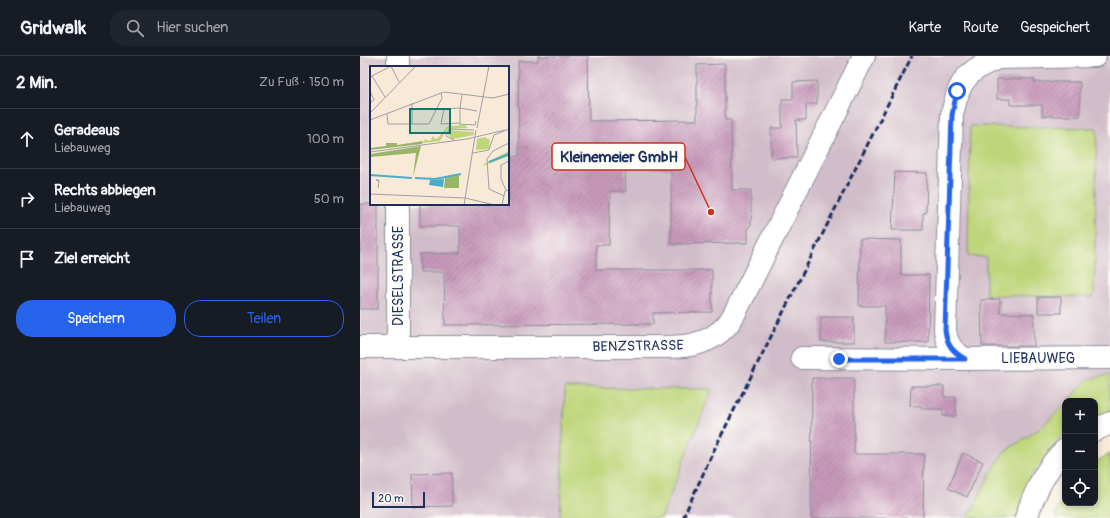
<!DOCTYPE html>
<html lang="de">
<head>
<meta charset="utf-8">
<style>
  body { margin:0; font-family:Pangolin,sans-serif; background:#20242c; color:#f1f3f6 }
  .controls { position:absolute; right:12px; bottom:12px; display:grid; overflow:hidden; border-radius:8px; box-shadow:0 2px 6px #0003 }
  .controls button { width:36px; height:36px; display:grid; place-items:center; padding:0; border:0; border-bottom:1px solid #363941; background:#171b24; color:#f1f3f6; font:20px sans-serif }
  .scale { position:absolute; left:12px; bottom:10px; width:53px; box-sizing:border-box; padding-left:4px; border:2px solid #1b2f5e; border-top:0; font-size:11px; line-height:14px; white-space:nowrap; color:#1b2f5e; -webkit-text-stroke:3px #fdfcf7; paint-order:stroke }
  .stop { position:absolute; width:12px; height:12px; margin:-9px; border:3px solid #2563eb; border-radius:50%; background:#fff }
  .stop.end { background:#2563eb; border-color:#fff; box-shadow:0 1px 4px #0008 }
  .list { margin:0; padding:0; list-style:none }
  h2 { display:flex; justify-content:space-between; align-items:center; height:52px; margin:0; padding:0 16px; font-size:17px }
  h2 small { font-size:13px; font-weight:400; color:#9ea1a6 }
  .list li { display:grid; grid-template-columns:26px 1fr auto; gap:12px; align-items:center; box-sizing:border-box; height:60px; padding:0 16px; border-top:1px solid #363941 }
  .list b { display:block; font-size:15px; white-space:nowrap }
  .list p { margin:0; font-size:13px; white-space:nowrap; color:#9ea1a6 }
  .list em { font-size:13px; font-style:normal; color:#9ea1a6 }
  .actions { display:flex; gap:8px; padding:12px 16px }
  .actions a { flex:1; padding:9px 0; border:1px solid #2563eb; border-radius:16px; text-align:center; font-size:14px; color:#2563eb }
  .actions .main { background:#2563eb; color:#fff }
  .icon { flex:none; width:22px; height:22px; fill:none; stroke:currentColor; stroke-width:2; stroke-linecap:round; stroke-linejoin:round }
  .map { position:relative; flex:none; width:750px; height:462px; overflow:hidden }
  header { display:flex; align-items:center; gap:24px; box-sizing:border-box; height:56px; padding:0 20px; background:#171b24; border-bottom:1px solid #363941 }
  header strong { font-size:19px }
  nav { display:flex; gap:22px; margin-inline-start:auto; font-size:14px }
  .search { width:280px; height:36px; background:#20242c; display:flex; align-items:center; gap:10px; box-sizing:border-box; padding:0 14px; border-radius:16px; color:#9ea1a6; font-size:15px }
  main { display:flex }
  aside { flex:1; background:#171b24 }
  .map>svg:first-child { display:block }
</style>
</head>
<body>
<header>
<strong>Gridwalk</strong>
<div class="search"><svg class="icon" aria-label="search" viewBox="0 0 24 24"><circle cx="10" cy="10" r="6"/><path d="M15 15l6 6"/></svg>Hier suchen</div>
<nav><a>Karte</a><a>Route</a><a>Gespeichert</a></nav>
</header>
<main>
<aside>
<h2>2 Min.<small>Zu Fuß · 150 m</small></h2>
<ul class="list">
<li><svg class="icon" aria-label="ahead" viewBox="0 0 24 24"><path d="M12 20V5M6 11l6-6 6 6"/></svg><div><b>Geradeaus</b><p>Liebauweg</p></div><em>100 m</em></li>
<li><svg class="icon" aria-label="right" viewBox="0 0 24 24"><path d="M7 20v-9h11M14 6l5 5-5 5"/></svg><div><b>Rechts abbiegen</b><p>Liebauweg</p></div><em>50 m</em></li>
<li><svg class="icon" aria-label="arrive" viewBox="0 0 24 24"><path d="M6 21V4h12l-3 4 3 4H6"/></svg><div><b>Ziel erreicht</b></div></li>
</ul>
<div class="actions"><a class="main">Speichern</a><a>Teilen</a></div>
</aside>
<div class="map">
<svg width="750" height="462" viewBox="0 0 750 462">
  <defs>
    <pattern id="building-hatch" width="6" height="6" patternUnits="userSpaceOnUse"><rect width="6" height="6" fill="#c899ba"/><path d="M-1 1l2-2M0 6l6-6M5 7l2-2" fill="none" stroke="#a27d9a"/></pattern>
  </defs>
  <rect width="100%" height="100%" fill="#fdfcf7"/>
  <filter id="ink" filterUnits="userSpaceOnUse"><feTurbulence type="fractalNoise" baseFrequency=".025" numOctaves="2"/><feDisplacementMap in="SourceGraphic" scale="8" xChannelSelector="R" yChannelSelector="G"/><feConvolveMatrix kernelMatrix="1 2 1 2 8 2 1 2 1" color-interpolation-filters="sRGB"/></filter>
  <filter id="wash" filterUnits="userSpaceOnUse"><feTurbulence type="fractalNoise" baseFrequency=".012" numOctaves="4" result="noise"/><feDisplacementMap in="SourceGraphic" scale="16" xChannelSelector="R" yChannelSelector="G"/><feGaussianBlur stdDeviation="0.9" result="paint"/><feColorMatrix in="noise" values="0 0 0 0 0 0 0 0 0 0 0 0 0 0 0 0 0 1.4 0 .05"/><feComposite in="paint" operator="in"/></filter>
  <g filter="url(#wash)">
    <rect width="100%" height="100%" fill="#f8ead7"/>
    <!-- industrial -->
    <path fill="#d1bdc9" fill-rule="evenodd" d="M0 0H750V319L728 323 716 339 709 345H705V349L679 373 644 396 630 418 608 462H0ZM11 11H148V148H11Z"/>
    <!-- grass -->
    <g fill="#bfd57a" stroke="#6d826c">
      <path d="M610 70 737 72 734 241 626 239V201L608 200Z"/>
      <path d="M750 319V359L735 364V345H709L728 323Z"/>
      <path d="M205 332 352 333 301 462H200Z"/>
      <path d="M705 349V378L701 381 670 422 656 462H608L630 418 644 396 679 373Z"/>
      <path d="M750 398V462H696V456L705 440V447H735V406Z"/>
    </g>
    <g id="blocks">
      <!-- building -->
      <g fill="url(#building-hatch)">
        <path d="M178 0H228L229 65 337 64V9L365 8V64H371L372 134H391V169L388 171V187L311 188V113H265L266 135H250L249 189H236V214H352V256L293 257V268L85 269 84 216H60V198L100 197V170H60V148H148V101L159 100 158 5H178Z"/>
        <path d="M637 23H674V26H720V60H682V49H650V43H637Z"/>
        <path d="M457 25V48H446V64H436L437 102H411V72H422V43H433V26Z"/>
        <path d="M535 116 567 117 566 157H563V174H532Z"/>
        <rect x="0" y="148" width="18" height="105"/>
        <path d="M500 183 541 184V219H569L568 286H525V250H499Z"/>
        <rect x="678" y="241" width="23" height="16"/>
        <path d="M640 243V257L674 258V290H622L621 244Z"/>
        <rect x="461" y="261" width="33" height="25"/>
        <path d="M452 322H494V398H564L563 462H451Z"/>
        <path d="M551 330H584V341H596V360H583V353H562V350H550Z"/>
        <path d="M603 397 623 406 607 441 588 432Z"/>
        <path d="M92 417V450L53 451 52 418Z"/>
      </g>
    </g>
  </g>
  <g filter="url(#ink)">
    <use href="#blocks" fill-opacity="0" stroke="#8a8c9a" stroke-width="1"/>
    <g fill="none" stroke-linecap="round" stroke-linejoin="round">
      <defs>
        <g id="minor">
          <path d="M38 0V11"/>
          <path d="M735 0 638 2C605 15 599 26 592 59L585 274C587 289 592 295 605 303L750 302"/>
          <path d="M38 148V291"/>
          <path d="M0 291H287C317 291 346 293 367 269 373 262 377 252 381 245L504 0"/>
          <path d="M442 302 605 303"/>
        </g>
        <g id="highway">
          <path d="M735 374 750 367"/>
          <path d="M666 462C674 438 686 411 705 394"/>
        </g>
      </defs>
      <!-- minor casing -->
      <use href="#minor" stroke="#8a8c9a" stroke-width="24"/>
      <!-- highway casing -->
      <use href="#highway" stroke="#8a8c9a" stroke-width="24"/>
      <!-- minor -->
      <use href="#minor" stroke="#fff" stroke-width="22"/>
      <!-- highway -->
      <use href="#highway" stroke="#fff" stroke-width="22"/>
      <!-- rail -->
      <path stroke="#1b2f5e" stroke-width="3" stroke-dasharray="6 3" stroke-linecap="butt" d="M323 462 353 396 552 0"/>
    </g>
  </g>
  <g fill="none" stroke-linecap="round" stroke-linejoin="round" filter="url(#ink)">
    <!-- route -->
    <path stroke="#2563eb" stroke-width="5" d="M479 303H605C592 295 587 289 585 274L592 59 597 35"/>
  </g>
  <g text-anchor="middle" dominant-baseline="central" stroke-width="3" stroke-linejoin="round" paint-order="stroke">
    <!-- street labels -->
    <g font-size="14" fill="#1b2f5e" stroke="#fdfcf7">
      <text transform="translate(38 220) rotate(-90)">DIESELSTRASSE</text>
      <text transform="translate(278 290) rotate(-1)">BENZSTRASSE</text>
      <text x="678" y="302">LIEBAUWEG</text>
    </g>
  </g>
  <!-- overview -->
  <g transform="translate(10 10)">
    <rect width="139" height="139" fill="#f8ead7"/>
    <path d="M95 59 98 62 77 63 70 75 53 77 55 73 60 75 63 70 65 73 68 72 78 60ZM78 64 104 66V69L82 73 77 67ZM115 71 120 74 119 83 106 84 107 73ZM139 85V90L113 100 114 98Z" fill="#bfd57a"/>
    <path d="M53 75 52 78 0 84V82L16 80V77H27V79ZM51 80 43 111 46 87 0 91V88ZM89 109V122H74L75 112Z" fill="#97b66a"/>
    <path d="M74 113 73 121 59 119 60 114Z" fill="#49acc9"/>
    <path fill="none" stroke="#49acc9" stroke-width="2" d="M119 96 139 88M0 109 42 112M45 112 65 113 91 108"/>
    <path fill="none" stroke="#a09fa7" stroke-width="1" d="M21 0 29 16M2 10 15 31M0 11 21 0M0 25 4 34 0 37M92 29 90 42V57L71 58 74 43 90 42 107 45M42 37V58M0 47 46 0M17 48 18 58H59L72 32 71 27M0 54 74 26 123 32 139 28M89 58 105 59 106 55M107 62 119 0M84 74 76 70 79 63 104 64M0 86 97 73 135 64M103 87 119 84 124 69 139 63M8 122 9 115 6 114H9V115M136 124 131 113V99L139 95M0 128 95 132 125 139M134 130 119 123 117 93 123 85 139 77M94 139 106 64M132 139 135 125 139 124"/>
    <path fill="#0f766e" fill-opacity="0.15" stroke="#0f766e" stroke-width="2" d="M40 43H80V67H40Z"/>
    <rect width="139" height="139" fill="none" stroke="#1b2f5e" stroke-width="2"/>
  </g>
  <!-- callouts -->
  <path fill="none" stroke="#c8321e" stroke-width="1.5" d="M351 156L325 101"/>
  <circle fill="#c8321e" stroke="#fdfcf7" stroke-width="1.5" cx="351" cy="156" r="4"/>
  <rect fill="#fdfcf7" stroke="#c8321e" stroke-width="1.5" x="192" y="87" width="133" height="27" rx="4"/>
  <g font-size="15" text-anchor="middle" font-weight="bold" fill="#1b2f5e">
    <text x="259" y="106">Kleinemeier GmbH</text>
  </g>
</svg>
<div class="controls">
<button>+</button>
<button>−</button>
<button><svg class="icon" aria-label="locate" viewBox="0 0 24 24"><circle cx="12" cy="12" r="6"/><path d="M12 2v4M12 18v4M2 12h4M18 12h4"/></svg></button>
</div>
<div class="scale">20 m</div>
<div class="stop" style="left:597px;top:35px"></div>
<div class="stop end" style="left:479px;top:303px"></div>
</div>
</main>
</body>
</html>
